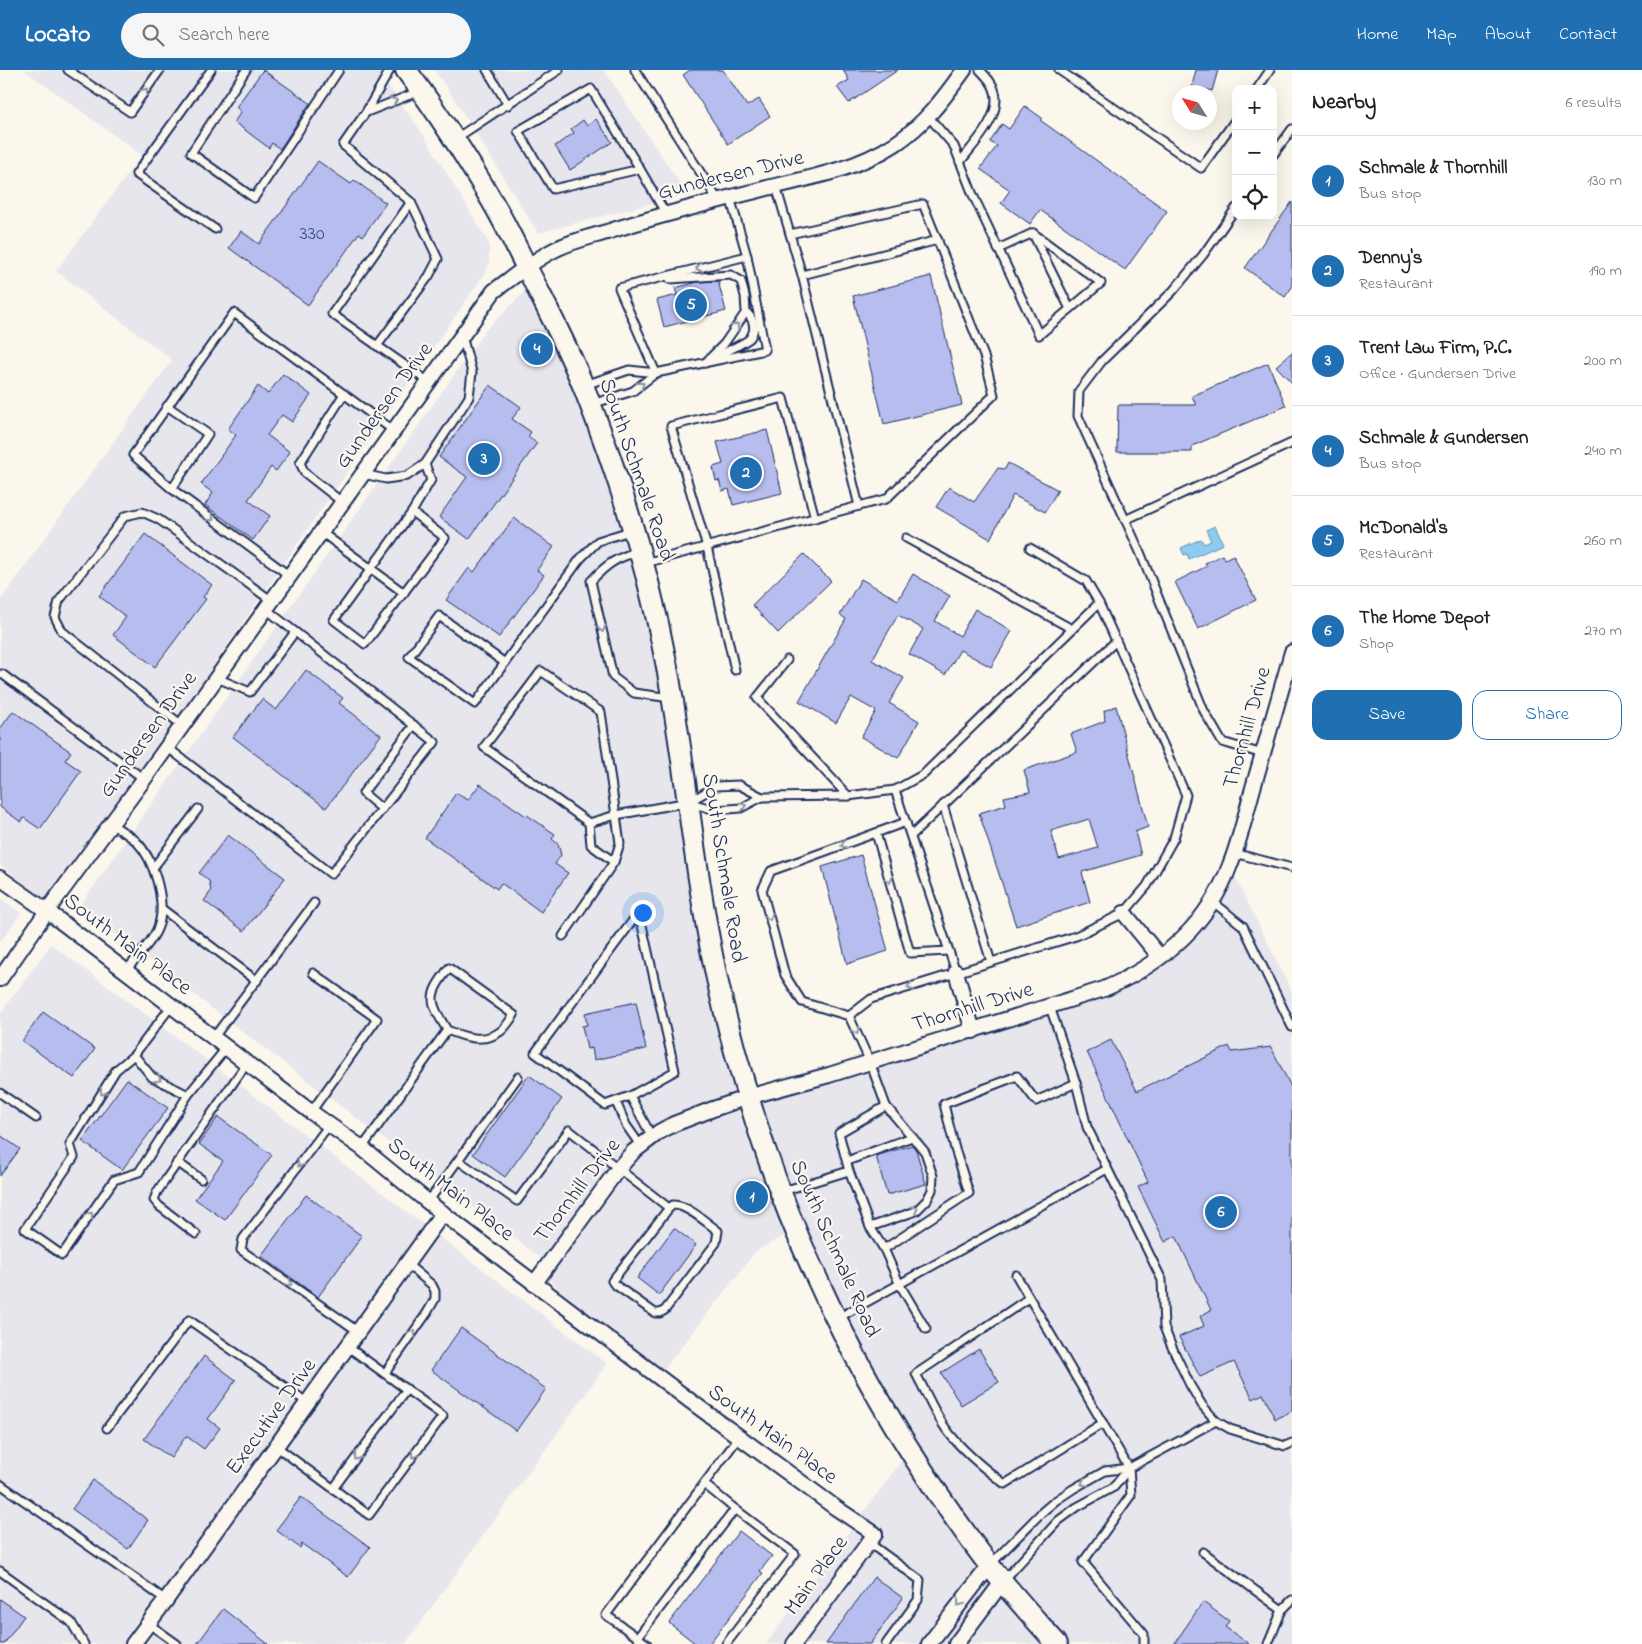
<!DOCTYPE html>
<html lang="en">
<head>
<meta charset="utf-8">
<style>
  body { margin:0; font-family:"Indie Flower",sans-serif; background:#f6f6f6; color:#222 }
  .controls { position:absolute; right:15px; top:15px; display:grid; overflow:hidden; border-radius:10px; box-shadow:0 5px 20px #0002 }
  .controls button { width:45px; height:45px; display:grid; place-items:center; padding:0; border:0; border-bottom:1px solid #e0e0e0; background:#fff; color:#222; font:25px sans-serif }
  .compass { position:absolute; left:1172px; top:15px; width:45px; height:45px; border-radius:50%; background:#fff; box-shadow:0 5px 20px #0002; rotate:307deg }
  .you { position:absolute; left:642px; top:842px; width:18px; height:18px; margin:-12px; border:4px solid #fff; border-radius:50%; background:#1a73e8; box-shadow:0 0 0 8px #1a73e833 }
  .badge { display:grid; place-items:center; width:32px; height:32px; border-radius:50%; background:#1f6fb2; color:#fff; font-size:16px; font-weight:700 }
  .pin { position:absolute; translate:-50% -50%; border:2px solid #fff; box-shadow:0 1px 5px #0006 }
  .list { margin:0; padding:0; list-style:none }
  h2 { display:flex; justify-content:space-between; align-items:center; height:65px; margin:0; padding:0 20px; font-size:21px }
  h2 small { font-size:16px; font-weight:400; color:#767676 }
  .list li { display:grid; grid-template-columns:32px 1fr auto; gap:15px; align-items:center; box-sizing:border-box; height:90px; padding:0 20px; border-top:1px solid #e0e0e0 }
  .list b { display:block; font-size:19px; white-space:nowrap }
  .list p { margin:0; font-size:16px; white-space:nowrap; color:#767676 }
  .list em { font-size:16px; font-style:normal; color:#767676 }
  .actions { display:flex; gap:10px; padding:15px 20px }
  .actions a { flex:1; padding:11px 0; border:1px solid #1f6fb2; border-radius:15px; text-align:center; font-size:18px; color:#1f6fb2 }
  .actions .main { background:#1f6fb2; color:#fff }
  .icon { flex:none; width:28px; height:28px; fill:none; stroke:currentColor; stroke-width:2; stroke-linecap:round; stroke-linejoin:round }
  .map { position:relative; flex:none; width:1292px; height:1574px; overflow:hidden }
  header { display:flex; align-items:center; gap:30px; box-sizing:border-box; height:70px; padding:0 25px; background:#1f6fb2; color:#fff }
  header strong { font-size:24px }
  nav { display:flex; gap:28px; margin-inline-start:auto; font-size:18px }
  .search { width:350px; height:45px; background:#f6f6f6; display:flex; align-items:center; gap:12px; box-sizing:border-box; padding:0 18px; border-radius:28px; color:#767676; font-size:19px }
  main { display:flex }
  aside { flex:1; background:#fff }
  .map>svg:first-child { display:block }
</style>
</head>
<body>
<header>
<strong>Locato</strong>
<div class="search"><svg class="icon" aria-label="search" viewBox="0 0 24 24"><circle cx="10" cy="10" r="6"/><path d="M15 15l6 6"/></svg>Search here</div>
<nav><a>Home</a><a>Map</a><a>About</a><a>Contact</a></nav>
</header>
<main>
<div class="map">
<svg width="1292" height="1574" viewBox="0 0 1292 1574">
  <rect width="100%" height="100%" fill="#fbf7ec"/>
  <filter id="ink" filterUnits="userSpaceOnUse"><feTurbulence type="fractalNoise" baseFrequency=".02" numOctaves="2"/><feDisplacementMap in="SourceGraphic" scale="10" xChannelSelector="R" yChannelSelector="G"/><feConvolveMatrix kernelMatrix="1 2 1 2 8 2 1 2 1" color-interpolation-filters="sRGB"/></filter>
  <g filter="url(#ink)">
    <!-- built -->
    <g fill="#e7e6ed">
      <path d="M24 0H377L423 64 489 173V193L483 206 49 833 0 795V531L172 290 56 201 142 85Z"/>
      <path d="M434 0H604L687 124 538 163 448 19Z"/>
      <path d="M529 217 568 293 642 490 741 1028 657 1059 543 1190 79 837 485 261Z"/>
      <path d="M1232 801 1292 922V1574H1066L998 1494 912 1368 841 1244 752 1033 1048 944 1161 893Z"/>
      <path d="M0 828 21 843 0 872Z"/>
      <path d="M51 874 224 1003 607 1294 405 1574H0V944Z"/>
      <path d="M744 1038 793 1161 756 1181 662 1302 568 1229 546 1206 626 1097 666 1065Z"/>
      <path d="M908 1382 1049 1574H766Z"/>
    </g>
    <!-- water -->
    <path fill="#8dccee" stroke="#5f8db4" d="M1215 456 1223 474 1189 489 1187 484 1184 485 1181 478 1201 469 1204 474 1211 471 1206 460Z"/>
    <!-- building -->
    <g fill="#b7bdee" stroke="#1b2f5e" fill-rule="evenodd">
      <path d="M263 0 310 33 280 79 272 73 269 78 234 52 241 42 236 37Z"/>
      <path d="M690 0H723L747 36 759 29 770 46 728 74 683 5Z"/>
      <path d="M843 0H898L849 33 837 17 849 10Z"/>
      <path d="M1196 0H1218L1212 21 1192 16Z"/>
      <path d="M1025 36 1042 48 1040 50 1167 141 1125 200 1040 140 1030 154 1001 133 1010 120 980 99 997 76 990 72 1002 54 1009 59Z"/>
      <path d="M596 49 612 72 570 100 555 76 574 63 571 59 583 50 587 56Z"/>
      <path d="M318 91 351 114 354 110 386 133 363 166 359 163 308 235 229 178 241 161 259 174Z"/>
      <path d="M1292 132V217L1285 227 1245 198Z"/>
      <path d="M931 206 962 335 884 354 853 226Z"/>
      <path d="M718 211 726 241 664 257 657 230 677 225 675 218 698 212Z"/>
      <path d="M1292 282V313L1276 296Z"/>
      <path d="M1268 293 1286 336 1192 376V382H1117L1118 335H1196L1192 326Z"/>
      <path d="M283 304 311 325 292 352 282 345 267 365 290 382 276 401 271 397 248 430 270 446 253 470 205 435 213 423 201 414 236 365 228 359 258 316 268 324Z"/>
      <path d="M490 315 521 337 512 349 531 362 528 367 537 373 469 469 439 447 467 407 439 387Z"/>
      <path d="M767 360 782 423 733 435 729 419 722 421 719 410 716 411 713 397 723 394 717 372Z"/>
      <path d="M1008 393 1058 420 1045 442 1013 425 990 469 936 437 949 417 974 432 998 398 1005 399Z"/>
      <path d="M514 448 554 477 537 500 544 505 499 567 446 530 469 498 474 502Z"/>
      <path d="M145 464 212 515 203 527 206 529 155 597 113 565 126 547 99 526Z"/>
      <path d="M804 484 831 511 778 563 752 535Z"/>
      <path d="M1222 485 1225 489 1233 485 1256 530 1198 559 1175 512 1207 496 1205 493Z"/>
      <path d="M913 504 950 526 935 551 960 566 975 539 1012 561 991 597 960 580 945 605 909 584 923 559 898 545 872 590 904 608 889 633 919 651 898 688 861 667 876 641 851 627 836 653 799 631 846 549 840 545 861 509 898 530Z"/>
      <path d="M306 600 343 628 339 633 381 665 326 738 233 667 262 629 276 640Z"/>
      <path d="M1116 636 1148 757 1135 762 1141 785 1082 802 1090 832 1016 856 979 743 1006 735 1004 727 1030 722 1024 700 1077 682 1071 664 1105 651 1104 641ZM1089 749 1098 778 1059 789 1051 761Z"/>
      <path d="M13 641 71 682 65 690 81 701 40 759 24 748 21 752 0 737V659Z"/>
      <path d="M480 714 526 746 527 745 555 764 552 769 558 774 561 785 555 794 568 803 541 842 501 813 497 819 425 768 456 723 468 730Z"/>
      <path d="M228 765 285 808 244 861 204 831 211 821 209 811 199 803Z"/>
      <path d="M861 785 888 881 847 894 822 797Z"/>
      <path d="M636 932 646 979 594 990 592 978 587 979 582 956 587 955 585 943Z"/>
      <path d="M43 942 95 979 74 1008 22 971Z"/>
      <path d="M1111 970 1137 1021 1229 976 1232 982 1271 977 1292 1019V1341L1275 1349 1263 1324 1253 1329 1234 1292 1200 1307 1179 1267 1204 1256 1200 1246 1211 1240 1176 1166 1165 1172 1138 1117 1148 1112 1087 982Z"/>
      <path d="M529 1005 562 1029 505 1107 473 1084Z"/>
      <path d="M127 1009 168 1038 122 1100 82 1071Z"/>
      <path d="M218 1047 272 1085 225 1150 195 1129 223 1091 199 1074Z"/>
      <path d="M0 1065 20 1079 0 1106Z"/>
      <path d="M912 1075 916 1080 926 1114 887 1125 876 1086Z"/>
      <path d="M306 1125 362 1166 318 1227 261 1186Z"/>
      <path d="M674 1158 696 1175 659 1225 637 1208Z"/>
      <path d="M461 1258 546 1319 516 1361 431 1300Z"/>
      <path d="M979 1279 999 1312 961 1335 941 1303Z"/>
      <path d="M204 1286 236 1310 208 1349 220 1358 204 1379 186 1366 171 1388 144 1369Z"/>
      <path d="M93 1410 148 1450 128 1479 72 1439Z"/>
      <path d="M301 1427 370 1477 348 1507 302 1474 300 1478 276 1460Z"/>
      <path d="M739 1461 772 1486 760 1501 763 1503 709 1574H696L669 1553Z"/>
      <path d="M874 1507 903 1528 870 1574H826Z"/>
      <path d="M0 1529 24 1546 4 1574H0Z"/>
      <path d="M1203 1532 1229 1551 1225 1557 1249 1574H1174Z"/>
      <path d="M223 1539 268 1574H197Z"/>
    </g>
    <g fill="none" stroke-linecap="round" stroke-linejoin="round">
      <defs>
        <g id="lane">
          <path d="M68 0 130 42 160 0"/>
          <path d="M211 0 136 104 215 159"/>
          <path d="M246 0 191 83 254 128 339 0"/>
          <path d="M487 0 508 35"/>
          <path d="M635 0 718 130"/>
          <path d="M1059 0 1201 98 1236 49"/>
          <path d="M1257 19 1270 0"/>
          <path d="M367 42 420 21"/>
          <path d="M928 46 954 76 973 125 1039 265 1101 213 1033 163"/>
          <path d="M455 69 559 0"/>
          <path d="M1273 85 1292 59"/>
          <path d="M960 92C974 74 1004 44 994 19 992 12 985 5 980 0"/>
          <path d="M640 99 553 119 518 61 591 19 640 99 666 144"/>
          <path d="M411 132 332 244 429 312"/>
          <path d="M1236 138 1203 185 1173 221 1102 291 1079 321 1078 346 1140 482 1204 641 1222 672 1263 684"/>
          <path d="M790 164 923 134 984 286 994 325 886 429 859 436"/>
          <path d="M1034 166 1070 239"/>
          <path d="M998 179 1033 163"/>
          <path d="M802 205 938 170"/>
          <path d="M670 209 731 205 741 211 745 226 746 242 724 274 705 293"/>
          <path d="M377 276 429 206 438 189 411 132 343 75 366 42 390 0"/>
          <path d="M714 288C721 284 747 272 750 268 757 259 753 248 746 242"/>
          <path d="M656 303 619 218 747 186"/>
          <path d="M585 315 629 300 656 303 765 280 747 186 730 127"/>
          <path d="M592 334 633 321 656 303"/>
          <path d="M167 336 208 364 172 419"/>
          <path d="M363 404 386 409 407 406 425 394 469 327 472 302 462 266"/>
          <path d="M342 432 305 403 300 393 344 324"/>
          <path d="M412 442 445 468 365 574 334 550 412 442 431 410 425 394"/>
          <path d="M1125 450 1292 373"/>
          <path d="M321 462 404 523"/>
          <path d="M906 468 1072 559"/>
          <path d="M638 481C615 489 608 493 591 511L613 607 634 623 671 628"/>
          <path d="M645 493 859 436 802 205 776 116"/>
          <path d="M290 506 172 419 133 385 234 243 394 361"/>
          <path d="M787 590 757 628 848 726"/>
          <path d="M505 593 439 546 409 587 475 634 580 489 598 471 633 460"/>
          <path d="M735 600 707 477 671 356 783 328 815 448"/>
          <path d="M2 604 144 709"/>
          <path d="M217 608 250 622 295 562"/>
          <path d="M183 656 62 561 55 547 59 531 125 446 142 442 158 449 171 458 272 531"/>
          <path d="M167 677 331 804 435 672 266 539"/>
          <path d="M895 720 956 902"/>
          <path d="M690 733 716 740 741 738 762 727 848 726 895 720 924 704 1099 533"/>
          <path d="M943 735 991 892"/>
          <path d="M382 739 363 723 414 655"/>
          <path d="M589 753 616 745 689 732 716 716 739 715 762 727"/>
          <path d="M111 754C119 759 129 765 136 771 154 789 166 830 159 854 154 871 137 886 126 901"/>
          <path d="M876 763 910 883 949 881"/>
          <path d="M911 766 1116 571"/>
          <path d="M1234 783 1292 798"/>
          <path d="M153 798 198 739"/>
          <path d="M1212 831 1243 856 1292 957"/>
          <path d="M162 839 257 911"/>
          <path d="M639 842 675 1001 630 1026 605 1035 535 983Z"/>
          <path d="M563 866 614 792 620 773 601 642 541 601 484 677 589 753 591 775 614 792"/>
          <path d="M172 935 134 985 116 1000 70 1074 74 1087 25 1159 62 1185 114 1110 139 1102 188 1025 227 977"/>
          <path d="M1050 937 1076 1013 1087 1057 1162 1210 1164 1257 1171 1275 1190 1315 1202 1335 1216 1351 1230 1359 1285 1376 1292 1373"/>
          <path d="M849 946 871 929 1076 866 1124 843 1147 816 1174 768 1186 725 1099 533 1086 511 1030 478"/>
          <path d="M214 967 314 833"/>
          <path d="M134 985 152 1007 188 1025"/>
          <path d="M0 1023 36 1048"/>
          <path d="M630 1026 652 1067"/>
          <path d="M616 1032 626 1055 640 1075"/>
          <path d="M886 1036 839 1063 849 1101 870 1157 884 1179 900 1215 926 1259"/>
          <path d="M311 1042 377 949 313 903"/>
          <path d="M329 1055 243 1169 241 1180 359 1262"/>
          <path d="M362 1078 447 960C429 930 427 927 449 898L514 945C510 950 506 957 501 961 484 974 464 967 447 960"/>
          <path d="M459 1091 517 1131 569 1060 669 1138"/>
          <path d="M847 1091 912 1067"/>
          <path d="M177 1092 201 1109"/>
          <path d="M783 1121 849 1101"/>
          <path d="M428 1132 518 1007"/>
          <path d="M673 1135C686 1134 707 1153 718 1161L716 1173 665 1240 660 1243H655L614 1214 612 1211 669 1138Z"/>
          <path d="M870 1157 916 1141 927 1130 932 1120 933 1106 925 1082 886 1036 870 992 849 946 802 932 785 905 762 820 771 801 906 752"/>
          <path d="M196 1164 159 1136 154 1130 157 1122 247 993"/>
          <path d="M884 1179 969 1123 955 1079 944 1034 1017 1006 1036 1031 1076 1013"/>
          <path d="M1016 1205 1129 1398 1131 1425 1083 1492 1144 1564V1574"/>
          <path d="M1029 1228 916 1304C926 1322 934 1342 946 1359 962 1381 983 1398 1005 1414L1103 1353"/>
          <path d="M838 1248 1107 1099"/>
          <path d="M385 1303 427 1243 435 1229V1221L432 1215 407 1194"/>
          <path d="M107 1358 189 1250 308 1333"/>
          <path d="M277 1377 369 1445 443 1346 348 1277"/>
          <path d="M0 1414 166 1530"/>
          <path d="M704 1414 735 1439"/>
          <path d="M333 1419 407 1319"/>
          <path d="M869 1473 920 1510 918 1530 886 1574"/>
          <path d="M1203 1482 1282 1540"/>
          <path d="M990 1495 1041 1443 1055 1431 1073 1419 1105 1401 1129 1398 1216 1351"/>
          <path d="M0 1501 71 1552 84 1574"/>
          <path d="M1004 1510 1058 1451 1077 1437 1114 1417 1129 1398"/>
          <path d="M149 1554 177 1574"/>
          <path d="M638 1567 735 1439 795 1484 726 1574"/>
          <path d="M647 1574 606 1545 739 1367"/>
          <path d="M1268 1574 1282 1540 1292 1530"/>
        </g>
        <g id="street">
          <path d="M0 808 47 841 311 1042 362 1078 428 1132 517 1200 689 1330 836 1438 875 1464 794 1574"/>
          <path d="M1124 843 1160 887"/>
          <path d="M956 902 973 961"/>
          <path d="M0 909 47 841 144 709 494 221C514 206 534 190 556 179 572 171 590 167 607 162 659 145 713 132 767 118 810 108 857 99 895 74 924 55 944 28 964 0"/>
          <path d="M534 1214 618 1099 633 1082 659 1062 674 1054 713 1039 748 1027 829 1005 1104 919C1162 894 1208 855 1230 795 1240 770 1246 743 1253 718 1266 673 1279 627 1292 582"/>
          <path d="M133 1574 166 1530 443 1143"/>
          <path d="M929 1574 990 1495"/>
          <path d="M956 1574 1003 1511"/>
        </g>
        <path id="secondary" d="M406 0C439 44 469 91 496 138 509 161 520 185 532 208 550 244 569 280 584 318 619 406 648 498 666 592 683 680 691 769 707 858 717 915 731 971 748 1026 798 1195 883 1355 989 1495 1010 1522 1034 1548 1057 1574"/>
      </defs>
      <!-- lane casing -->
      <use href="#lane" stroke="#1b2f5e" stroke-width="11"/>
      <!-- street casing -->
      <use href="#street" stroke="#1b2f5e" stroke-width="18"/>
      <!-- secondary casing -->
      <use href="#secondary" stroke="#1b2f5e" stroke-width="24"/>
      <!-- lane -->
      <use href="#lane" stroke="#fbf7ec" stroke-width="7"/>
      <!-- street -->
      <use href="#street" stroke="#fbf7ec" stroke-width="14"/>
      <!-- secondary -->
      <use href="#secondary" stroke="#fbf7ec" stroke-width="20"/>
    </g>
    <!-- one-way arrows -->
    <defs><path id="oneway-chevron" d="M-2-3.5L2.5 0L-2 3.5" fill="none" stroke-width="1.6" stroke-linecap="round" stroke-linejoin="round" transform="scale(1.25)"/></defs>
    <g stroke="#8b93a5">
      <use href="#oneway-chevron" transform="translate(145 21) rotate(-55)"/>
      <use href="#oneway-chevron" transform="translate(394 31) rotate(-21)"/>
      <use href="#oneway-chevron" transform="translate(699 198) rotate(166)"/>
      <use href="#oneway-chevron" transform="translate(736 256) rotate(-56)"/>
      <use href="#oneway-chevron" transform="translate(641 315) rotate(-37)"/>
      <use href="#oneway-chevron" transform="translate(211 448) rotate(37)"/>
      <use href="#oneway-chevron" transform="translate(602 559) rotate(77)"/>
      <use href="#oneway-chevron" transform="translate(743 736) rotate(-20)"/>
      <use href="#oneway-chevron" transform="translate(844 775) rotate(160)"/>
      <use href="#oneway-chevron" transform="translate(889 810) rotate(74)"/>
      <use href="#oneway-chevron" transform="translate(769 847) rotate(75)"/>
      <use href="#oneway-chevron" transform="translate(910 917) rotate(163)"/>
      <use href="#oneway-chevron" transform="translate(856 961) rotate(67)"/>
      <use href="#oneway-chevron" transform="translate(158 1009) rotate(30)"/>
      <use href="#oneway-chevron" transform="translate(103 1022) rotate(122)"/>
      <use href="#oneway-chevron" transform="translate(300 1094) rotate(127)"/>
      <use href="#oneway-chevron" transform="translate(915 1139) rotate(-31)"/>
      <use href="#oneway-chevron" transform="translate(90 1145) rotate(-56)"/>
      <use href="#oneway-chevron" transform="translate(289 1213) rotate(35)"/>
      <use href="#oneway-chevron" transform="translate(413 1263) rotate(-55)"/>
      <use href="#oneway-chevron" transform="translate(414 1385) rotate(127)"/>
      <use href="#oneway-chevron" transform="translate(357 1387) rotate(127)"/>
      <use href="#oneway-chevron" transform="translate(1084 1413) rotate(151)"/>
      <use href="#oneway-chevron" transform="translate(960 1533) rotate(128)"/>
    </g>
  </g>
  <g text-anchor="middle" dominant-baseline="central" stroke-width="4.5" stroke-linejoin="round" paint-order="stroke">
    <!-- number labels -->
    <g font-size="20" fill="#425282">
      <text x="312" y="164">330</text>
    </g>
    <!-- street labels -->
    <g font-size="22" fill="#1b2f5e" stroke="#fbf7ec">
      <text transform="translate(731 106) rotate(-14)">Gundersen Drive</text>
      <text transform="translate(385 336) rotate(-54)">Gundersen Drive</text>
      <text transform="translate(636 400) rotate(71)">South Schmale Road</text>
      <text transform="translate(1248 658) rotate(-74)">Thornhill Drive</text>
      <text transform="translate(149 665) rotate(-54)">Gundersen Drive</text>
      <text transform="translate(723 798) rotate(81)">South Schmale Road</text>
      <text transform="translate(127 875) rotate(37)">South Main Place</text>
      <text transform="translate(973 938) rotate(-17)">Thornhill Drive</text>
      <text transform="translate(450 1120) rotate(38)">South Main Place</text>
      <text transform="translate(578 1121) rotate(-52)">Thornhill Drive</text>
      <text transform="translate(834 1179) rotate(66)">South Schmale Road</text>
      <text transform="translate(272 1347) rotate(-54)">Executive Drive</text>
      <text transform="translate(772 1365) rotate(36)">South Main Place</text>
      <text transform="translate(817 1506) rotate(-54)">Main Place</text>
    </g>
  </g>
</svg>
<div class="controls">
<button>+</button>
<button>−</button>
<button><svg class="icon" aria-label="locate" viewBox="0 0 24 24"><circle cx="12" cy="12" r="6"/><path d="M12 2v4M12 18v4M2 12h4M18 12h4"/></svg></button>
</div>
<svg class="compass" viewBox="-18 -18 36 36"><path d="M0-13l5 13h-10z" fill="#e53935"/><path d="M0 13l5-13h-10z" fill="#767676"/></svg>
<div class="you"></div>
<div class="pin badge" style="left:752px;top:1127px">1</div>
<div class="pin badge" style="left:746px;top:403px">2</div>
<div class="pin badge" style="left:484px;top:389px">3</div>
<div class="pin badge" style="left:537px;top:279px">4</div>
<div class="pin badge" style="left:691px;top:235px">5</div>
<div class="pin badge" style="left:1221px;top:1142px">6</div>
</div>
<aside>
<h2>Nearby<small>6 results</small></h2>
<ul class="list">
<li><span class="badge">1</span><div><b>Schmale &amp; Thornhill</b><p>Bus stop</p></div><em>130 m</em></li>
<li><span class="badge">2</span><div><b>Denny's</b><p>Restaurant</p></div><em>190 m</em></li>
<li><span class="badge">3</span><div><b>Trent Law Firm, P.C.</b><p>Office · Gundersen Drive</p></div><em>200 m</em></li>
<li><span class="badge">4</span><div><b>Schmale &amp; Gundersen</b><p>Bus stop</p></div><em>240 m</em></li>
<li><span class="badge">5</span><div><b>McDonald's</b><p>Restaurant</p></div><em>260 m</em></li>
<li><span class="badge">6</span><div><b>The Home Depot</b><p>Shop</p></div><em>270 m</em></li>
</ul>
<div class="actions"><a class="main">Save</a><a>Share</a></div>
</aside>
</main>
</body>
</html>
